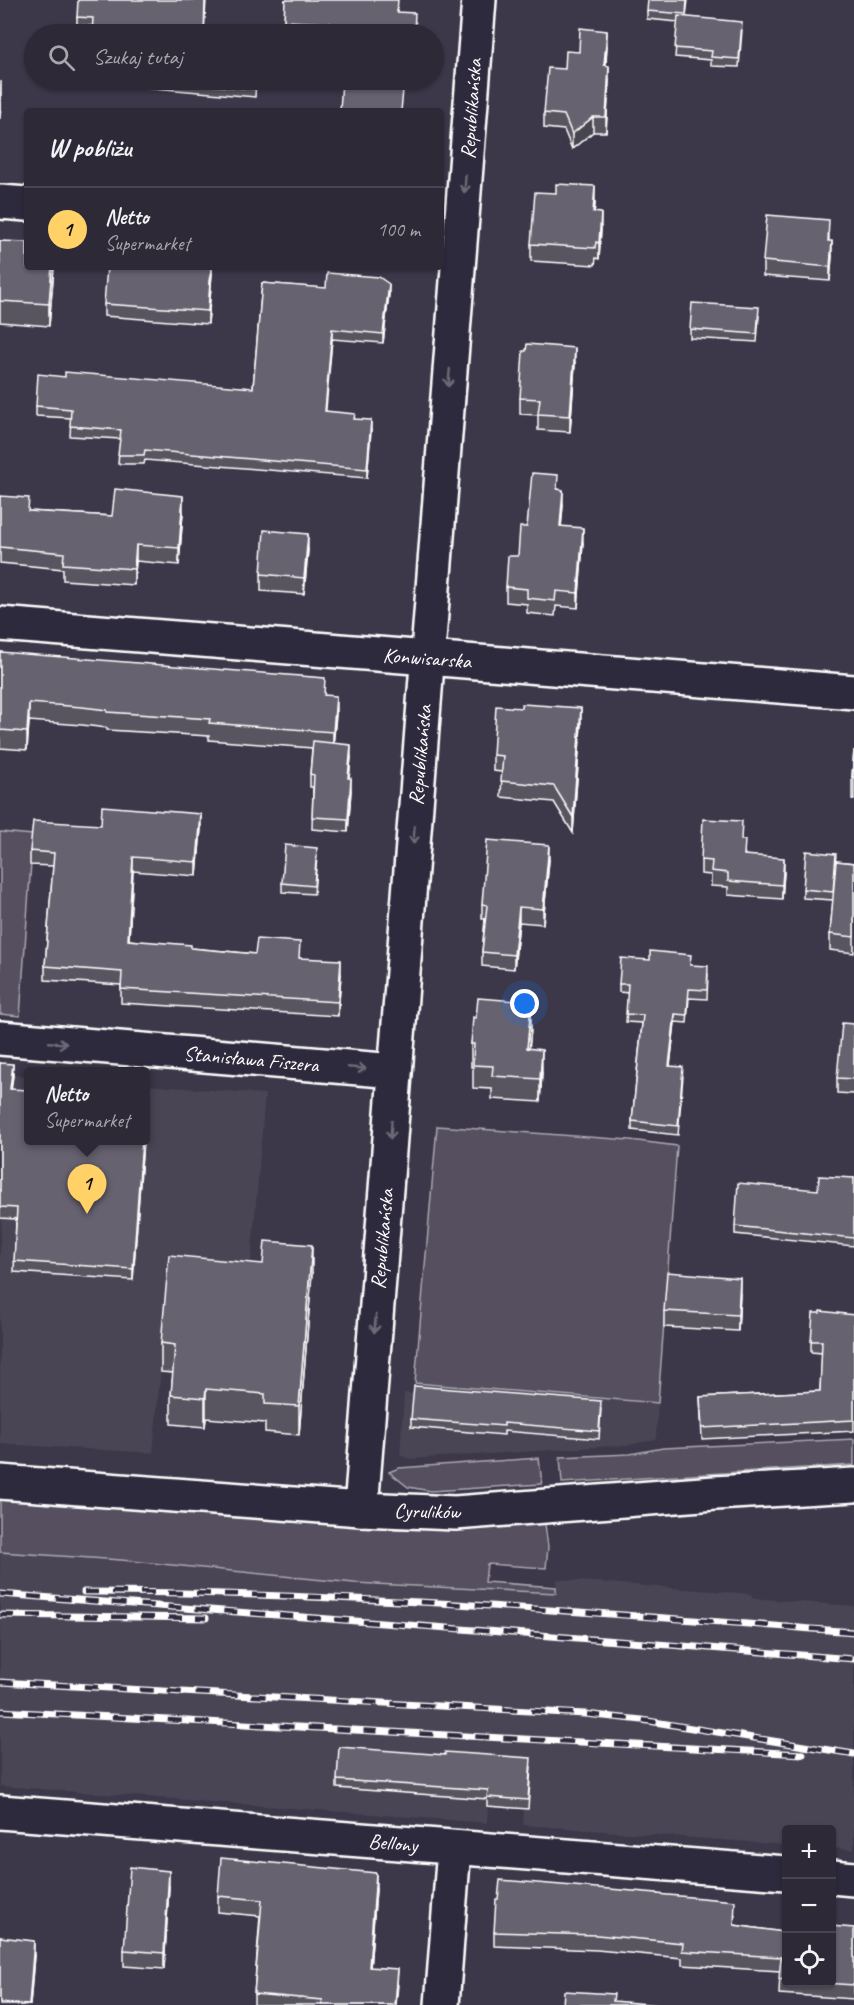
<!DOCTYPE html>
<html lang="pl">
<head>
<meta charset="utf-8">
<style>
  body { margin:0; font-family:Caveat,sans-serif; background:#393542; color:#f1f3f6 }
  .controls { position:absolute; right:18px; bottom:18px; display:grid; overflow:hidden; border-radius:6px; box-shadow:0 2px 4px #0004 }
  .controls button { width:54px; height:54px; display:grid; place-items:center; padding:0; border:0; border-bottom:2px solid #484552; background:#2d2937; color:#f1f3f6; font:30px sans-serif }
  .you { position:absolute; left:525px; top:1004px; width:21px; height:21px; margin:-15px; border:4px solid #fff; border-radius:50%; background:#1a73e8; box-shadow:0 0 0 9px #1a73e833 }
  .badge { display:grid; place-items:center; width:39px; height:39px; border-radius:50%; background:#ffd166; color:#111; font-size:20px; font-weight:700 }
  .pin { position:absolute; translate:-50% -50px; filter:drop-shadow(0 2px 3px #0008) }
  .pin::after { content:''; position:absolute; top:32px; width:21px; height:18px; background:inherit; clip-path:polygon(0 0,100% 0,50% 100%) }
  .popup { position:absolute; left:24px; top:1067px; width:126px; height:78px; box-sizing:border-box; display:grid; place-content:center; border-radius:6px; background:#2d2937; filter:drop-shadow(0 2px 4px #0005); font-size:20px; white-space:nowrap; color:#a7a6ad }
  .popup b { font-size:22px; color:#f1f3f6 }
  .popup::after { content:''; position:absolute; left:50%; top:100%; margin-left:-12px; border:12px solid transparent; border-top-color:#2d2937 }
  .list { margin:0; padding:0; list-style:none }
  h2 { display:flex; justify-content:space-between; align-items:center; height:78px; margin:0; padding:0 24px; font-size:26px }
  h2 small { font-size:20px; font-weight:400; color:#a7a6ad }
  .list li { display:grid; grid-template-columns:39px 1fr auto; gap:18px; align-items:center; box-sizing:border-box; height:84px; padding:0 24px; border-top:2px solid #484552 }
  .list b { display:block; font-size:22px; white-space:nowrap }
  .list p { margin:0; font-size:20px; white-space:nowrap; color:#a7a6ad }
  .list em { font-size:20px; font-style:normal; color:#a7a6ad }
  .icon { flex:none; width:33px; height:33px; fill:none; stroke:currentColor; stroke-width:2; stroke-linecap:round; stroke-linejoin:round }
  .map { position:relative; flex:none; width:854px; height:2005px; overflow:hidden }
  .search { position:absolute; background:#2d2937; box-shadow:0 2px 4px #0004; left:24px; top:24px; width:420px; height:66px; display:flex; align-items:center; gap:15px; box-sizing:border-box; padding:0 21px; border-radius:33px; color:#a7a6ad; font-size:22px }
  .panel { position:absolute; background:#2d2937; box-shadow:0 2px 4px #0004; left:24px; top:108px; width:420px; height:162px; border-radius:6px }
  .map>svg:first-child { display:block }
</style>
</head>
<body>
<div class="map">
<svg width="854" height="2005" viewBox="0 0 854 2005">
  <rect width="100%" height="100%" fill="#3c3749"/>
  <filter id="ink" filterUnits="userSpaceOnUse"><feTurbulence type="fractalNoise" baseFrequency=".0167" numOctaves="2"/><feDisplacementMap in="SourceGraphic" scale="12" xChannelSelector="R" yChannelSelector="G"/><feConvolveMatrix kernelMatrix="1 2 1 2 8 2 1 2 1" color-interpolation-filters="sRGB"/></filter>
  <g filter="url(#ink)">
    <!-- built -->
    <g fill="#494455">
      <path d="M13 1075 28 1076V1140H146V1085L265 1094 250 1277 169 1284 153 1453 0 1444V1243Z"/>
      <path d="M415 1383 658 1403 656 1439 630 1445 409 1459 400 1455 404 1393 414 1394Z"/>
      <path d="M0 1534 486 1582 556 1587 557 1579 752 1594 751 1598 854 1606V1850L832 1848V1830H786V1845L523 1825 524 1808 488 1806 487 1823 0 1786Z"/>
    </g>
    <!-- green -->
    <g fill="#555060" stroke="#aaa8b0" stroke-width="1.5">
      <path d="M0 832 33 835 20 1016 0 1014Z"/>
      <path d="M437 1126 630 1140 677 1146 658 1403 415 1383Z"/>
      <path d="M854 1439V1465L562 1483 560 1457 630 1454 663 1448Z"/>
      <path d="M539 1458 542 1484 431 1491 408 1487 389 1472 399 1468Z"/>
      <path d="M0 1500 398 1529 545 1524 548 1547 546 1568 487 1564 485 1582 556 1587V1593L354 1583 121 1560 0 1552Z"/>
    </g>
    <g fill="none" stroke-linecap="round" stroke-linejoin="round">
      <defs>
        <g id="minor">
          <path d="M0 202 27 204"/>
          <path d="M0 624 854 692"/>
          <path d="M0 1038 395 1071"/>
          <path d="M361 1509 479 0"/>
          <path d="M0 1812 786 1873"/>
          <path d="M832 1877 854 1879"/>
          <path d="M442 2005 454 1848"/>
        </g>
        <path id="major" d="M0 1482 361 1509 455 1513 715 1493 854 1485"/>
      </defs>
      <!-- minor casing -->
      <use href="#minor" stroke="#fff" stroke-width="38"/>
      <!-- major casing -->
      <use href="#major" stroke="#fff" stroke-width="38"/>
      <!-- minor -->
      <use href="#minor" stroke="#2f2a3d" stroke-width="33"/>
      <!-- major -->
      <use href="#major" stroke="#2f2a3d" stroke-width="33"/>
      <defs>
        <g id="rail">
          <path d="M84 1592C342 1592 597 1613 854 1632"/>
          <path d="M0 1594 854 1659"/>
          <path d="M0 1615 206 1618"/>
          <path d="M0 1682 585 1714 642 1720 854 1754"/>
          <path d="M0 1711 803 1754"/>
        </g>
      </defs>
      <!-- rail casing -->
      <use href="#rail" stroke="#fff" stroke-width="7"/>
      <!-- rail -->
      <use href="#rail" stroke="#2f2a3d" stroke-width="4.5" stroke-dasharray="14" stroke-linecap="butt"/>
    </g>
    <!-- wall -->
    <g fill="#585460" stroke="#fff" stroke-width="1.5">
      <path d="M206 0 204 34 77 25V17Z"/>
      <path d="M285 0 398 12 415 22 330 33 284 30Z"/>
      <path d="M688 0 686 17 742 30 739 67 711 66V60L675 57 678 22 647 19V11Z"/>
      <path d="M607 46 606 65 609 81 606 132H593L572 149 564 130 544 128V113L565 69 579 52Z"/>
      <path d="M116 80H256L255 97 143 87V82Z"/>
      <path d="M595 203 594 213 601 229 599 259 596 258 595 265 531 261V244Z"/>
      <path d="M829 234V241L832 256 830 281 763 276V261Z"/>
      <path d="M0 241 54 267 49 326 0 322Z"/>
      <path d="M212 273 208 324 104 316V304Z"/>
      <path d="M262 283 389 294 383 343 332 339 325 411 355 419 371 430 367 478 145 460 144 464H118L120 439 70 436 71 418 36 416V406L65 377 253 388Z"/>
      <path d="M759 316 757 342 690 338V329Z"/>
      <path d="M575 364 570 432 538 430V415L520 414V398Z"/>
      <path d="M558 489 563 505 561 526 583 543 578 608 556 606 555 616 527 613V604L506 602V587L518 556 527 527Z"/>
      <path d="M0 496 29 511 112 516 183 512 179 565 136 561 134 585 63 580V569L0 563Z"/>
      <path d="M308 550 304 594 261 591V574Z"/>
      <path d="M0 652 325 695 336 714 333 743 351 757 349 778 351 790 348 832 312 829 313 787H310V774L312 748 209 740V736L107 730V728L82 725 29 721 27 750 0 748Z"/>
      <path d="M581 724 573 833 554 802 501 797 502 772 493 771V755Z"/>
      <path d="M854 750V800H852V777Z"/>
      <path d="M101 825 201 828 197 876 133 871 129 940 191 948 300 958 341 974 338 1016 121 1003V985L45 980V966L53 866 30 865V851Z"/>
      <path d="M741 840 745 855 784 872 782 899 728 895V887L711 886V875L701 874V860Z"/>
      <path d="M317 856 314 894 282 892V883Z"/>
      <path d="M549 860 543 924 519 922 514 969 482 966V952L485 919H482V904Z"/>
      <path d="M836 861 854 863V953L830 950V934L833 900 803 898V889Z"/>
      <path d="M691 965 708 974 707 999 689 998 687 1023 675 1022 670 1066 683 1076 678 1135 632 1130V1121L642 1023 626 1022 628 993 619 992V984Z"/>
      <path d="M517 1005 531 1029 529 1049 542 1073 540 1102 492 1099V1089L473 1088V1067H471V1044L476 1018Z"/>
      <path d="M854 1024V1094L837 1093V1078Z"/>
      <path d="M0 1063 13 1075 11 1089 143 1140 133 1280 14 1272 16 1219 0 1218Z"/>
      <path d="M854 1178V1246L735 1234V1226L818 1190Z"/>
      <path d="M312 1273 299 1435 265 1432V1423L206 1418 205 1427 171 1424V1395L173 1373 161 1372V1343Z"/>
      <path d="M740 1294 738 1331 664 1327V1311Z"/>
      <path d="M854 1315V1431L702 1439 700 1397 820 1391 822 1353 811 1352V1341Z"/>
      <path d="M601 1409 599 1439 504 1431V1435L411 1427V1419Z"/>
      <path d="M445 1755 531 1767 528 1809 487 1806V1799L337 1788V1780Z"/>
      <path d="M169 1887 164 1969 124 1966V1950Z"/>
      <path d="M376 1889 370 1967 398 1985 396 2005H254V1994L260 1916 218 1912V1896Z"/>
      <path d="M657 1894 735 1915 734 1925 783 1932 786 1923V1983H831L854 1928V1999L779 1994 780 1971 682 1965V1958L597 1950 494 1946V1932Z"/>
      <path d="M0 1937 34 1955 30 2005H0Z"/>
    </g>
    <!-- shaded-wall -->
    <g fill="#47454e" stroke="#fff" stroke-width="1.5">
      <path d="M607 31V46L604 80V65Z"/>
      <path d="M609 66V81L606 132V117Z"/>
      <path d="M1 81V104L0 119V96Z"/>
      <path d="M593 117V132L572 149V134Z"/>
      <path d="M595 186V203L593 229V212Z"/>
      <path d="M601 213V229L599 259V243Z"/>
      <path d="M832 241V256L830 281V267Z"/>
      <path d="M52 267H54L49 326V304Z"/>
      <path d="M212 267V273L208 324V311Z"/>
      <path d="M389 284V294L383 343V334Z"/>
      <path d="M332 329V339L325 421V411Z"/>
      <path d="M575 348V364L570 432V416Z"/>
      <path d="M371 420V430L367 478V469Z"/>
      <path d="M563 490V505L560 541V526Z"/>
      <path d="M183 496V512L179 565V548Z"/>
      <path d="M583 528V543L578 608V593Z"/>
      <path d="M308 534V550L304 594V578Z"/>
      <path d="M136 545V561L134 585V569Z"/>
      <path d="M336 696V714L333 749V732Z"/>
      <path d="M29 703V721L27 750V732Z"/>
      <path d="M581 708V724L573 833V817Z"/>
      <path d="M351 745V757L348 790V778Z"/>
      <path d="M351 778V790L348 832V819Z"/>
      <path d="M201 814V828L197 876V862Z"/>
      <path d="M549 845V860L543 924V909Z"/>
      <path d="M133 857V871L128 954V940Z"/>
      <path d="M784 858V872L782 899V885Z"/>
      <path d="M519 907V922L514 969V955Z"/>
      <path d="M341 960V974L338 1016V1002Z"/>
      <path d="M531 1006V1029L527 1071V1048Z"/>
      <path d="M675 1014V1022L669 1074V1066Z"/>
      <path d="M542 1050V1073L540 1102V1079Z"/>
      <path d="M13 1064V1075L10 1100V1089Z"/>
      <path d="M142 1140H143L133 1280V1269Z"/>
      <path d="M312 1245V1273L299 1435V1406Z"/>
      <path d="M740 1278V1294L738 1331V1315Z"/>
      <path d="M206 1389V1418L205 1427V1398Z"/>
      <path d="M169 1871V1887L164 1969V1953Z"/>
      <path d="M376 1873V1889L369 1983V1967Z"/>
      <path d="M34 1941V1955L30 2005H29Z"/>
      <path d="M398 1969 396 2005H395Z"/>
    </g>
    <!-- building -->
    <g fill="#666270" stroke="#fff" stroke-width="1.5">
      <path d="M78 0H205L204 34H92L93 18 77 17Z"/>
      <path d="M285 0H398L397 12 415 13 414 34H330V23L284 21Z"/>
      <path d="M648 0H687L686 14 647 11Z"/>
      <path d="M678 16 742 22 739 59 711 57 712 51 675 48Z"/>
      <path d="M580 28 607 31 604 65 609 66 606 117H593L572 134 564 115 544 113 548 68 565 69 566 51 579 52Z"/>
      <path d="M147 80H256L255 89Z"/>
      <path d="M342 80H404L401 111H340Z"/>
      <path d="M556 184 595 186 593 212 601 213 599 243 596 242 595 248 531 244 535 192 556 193Z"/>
      <path d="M767 215 829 220 828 241H832L830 267 763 261Z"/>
      <path d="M0 241 27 242V267H52L49 304 0 301Z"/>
      <path d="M107 267H211L208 311 104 304Z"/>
      <path d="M327 273 379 277 389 284 383 334 332 329 325 411 355 414 354 419 371 420 367 469 145 450 144 455H118L121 430 70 426 71 409 36 406 38 374 65 377V372L253 388 262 283 326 288Z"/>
      <path d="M692 303 759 307 757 334 690 329Z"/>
      <path d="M527 344 575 348 570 416 538 414 540 399 520 398 523 351H526Z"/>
      <path d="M532 473 558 475 557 489 563 490 560 526 583 528 578 593 556 591 555 601 527 598V589L506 587 508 556H518L520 527H527Z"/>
      <path d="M115 489 183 496 179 548 136 545 134 569 63 564 64 553 0 547V496L29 498 28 511 112 516Z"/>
      <path d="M264 530 308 534 304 578 261 574Z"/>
      <path d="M0 652 325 678 324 695 336 696 333 732 209 723 210 719 107 712V710L82 707 29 703 27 732 0 730Z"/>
      <path d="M522 704 581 708 573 817 554 786 501 781 503 756 493 755 496 706 522 708Z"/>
      <path d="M313 741 351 745 348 778H351L348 819 312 817 314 775 310 774Z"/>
      <path d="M854 750V777H852Z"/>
      <path d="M102 806 201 814 197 862 133 857 128 940 191 945V948L255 954 257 939 300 942 299 958 341 960 338 1002 121 989 122 972 45 966 54 853 30 851 33 821 101 825Z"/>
      <path d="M703 819 742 821 741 840H745L744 855 784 858 782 885 728 881V873L711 871 712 861 701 860Z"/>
      <path d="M487 840 549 845 543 909 519 907 514 955 482 952 487 905 482 904Z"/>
      <path d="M285 845 317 848 314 886 282 883Z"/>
      <path d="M806 851 836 854 833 892 803 889Z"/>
      <path d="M836 861 854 863V937L830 934Z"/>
      <path d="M650 951 691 955 690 965 708 966 707 990 689 989 687 1015 675 1014 669 1066 683 1067 678 1126 632 1121 643 1015 626 1014 628 984H619L621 958 650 960Z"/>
      <path d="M478 998 517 1001V1005L531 1006 527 1048 542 1050 540 1079 492 1076 493 1066 473 1065 474 1044H471L473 1017 476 1018Z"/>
      <path d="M842 1023 854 1024V1079L837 1078Z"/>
      <path d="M0 1063 13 1064 10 1089 28 1090V1140H142L133 1269 14 1261 17 1208 0 1207Z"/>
      <path d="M819 1176 854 1178V1238L735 1226 738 1183 818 1190Z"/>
      <path d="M265 1241 312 1245 299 1406 265 1404V1394L206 1389 205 1398 171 1395 175 1345 161 1343 169 1255 263 1264Z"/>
      <path d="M667 1272 740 1278 738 1315 664 1311Z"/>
      <path d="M820 1311 854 1315V1420L702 1428 700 1397 820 1391 822 1341H811L813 1313H820Z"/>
      <path d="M414 1386 601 1401 599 1431 504 1423V1426L411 1419Z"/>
      <path d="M339 1747 445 1755V1752L531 1758 528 1800 487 1797 488 1790 337 1780Z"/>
      <path d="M221 1858 376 1873 369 1967 398 1969 395 2005H322L323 2000 254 1994 262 1900 218 1896Z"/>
      <path d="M130 1867 169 1871 164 1953 124 1950Z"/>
      <path d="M500 1880 657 1893V1894L735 1901 734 1925 783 1932 784 1923H786V1980L779 1979 781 1957 682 1951 683 1943 597 1935 494 1932 496 1899H498Z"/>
      <path d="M831 1926 854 1928V1985L823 1983H831Z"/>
      <path d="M0 1937 34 1941 29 2005 0 2003Z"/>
      <path d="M564 1991 614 1994 613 2001 661 2005H563Z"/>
    </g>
    <!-- one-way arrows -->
    <defs><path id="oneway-shaft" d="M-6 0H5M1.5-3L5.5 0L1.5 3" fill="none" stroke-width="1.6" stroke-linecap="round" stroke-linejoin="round" transform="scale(1.5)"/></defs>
    <g stroke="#6d6a77">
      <use href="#oneway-shaft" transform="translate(465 184) rotate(94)"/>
      <use href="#oneway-shaft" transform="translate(449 378) rotate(95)"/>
      <use href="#oneway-shaft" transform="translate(414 835) rotate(94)"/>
      <use href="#oneway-shaft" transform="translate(58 1043) rotate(5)"/>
      <use href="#oneway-shaft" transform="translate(357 1068) rotate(5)"/>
      <use href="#oneway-shaft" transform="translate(391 1130) rotate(94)"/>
      <use href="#oneway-shaft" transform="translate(375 1324) rotate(95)"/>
    </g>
  </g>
  <g text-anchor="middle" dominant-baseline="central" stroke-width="6" stroke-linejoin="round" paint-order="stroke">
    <!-- street labels -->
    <g font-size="21" fill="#fff" stroke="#2f2a3d">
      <text transform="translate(471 109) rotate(-86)">Republikańska</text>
      <text transform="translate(427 658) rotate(4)">Konwisarska</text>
      <text transform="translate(420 755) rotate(-85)">Republikańska</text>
      <text transform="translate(251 1059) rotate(5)">Stanisława Fiszera</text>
      <text transform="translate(382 1239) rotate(-85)">Republikańska</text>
      <text transform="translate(427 1511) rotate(1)">Cyrulików</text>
      <text transform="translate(393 1843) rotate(5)">Bellony</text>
    </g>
  </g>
</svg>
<div class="controls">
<button>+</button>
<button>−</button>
<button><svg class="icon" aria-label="locate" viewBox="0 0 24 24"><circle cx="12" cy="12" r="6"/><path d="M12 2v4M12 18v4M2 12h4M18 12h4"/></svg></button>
</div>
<div class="you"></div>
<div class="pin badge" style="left:87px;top:1214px">1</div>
<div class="popup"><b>Netto</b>Supermarket</div>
<div class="search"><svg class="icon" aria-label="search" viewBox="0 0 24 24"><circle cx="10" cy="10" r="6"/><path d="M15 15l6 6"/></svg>Szukaj tutaj</div>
<section class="panel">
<h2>W pobliżu<small></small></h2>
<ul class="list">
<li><span class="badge">1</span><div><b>Netto</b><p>Supermarket</p></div><em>100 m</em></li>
</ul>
</section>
</div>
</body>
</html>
